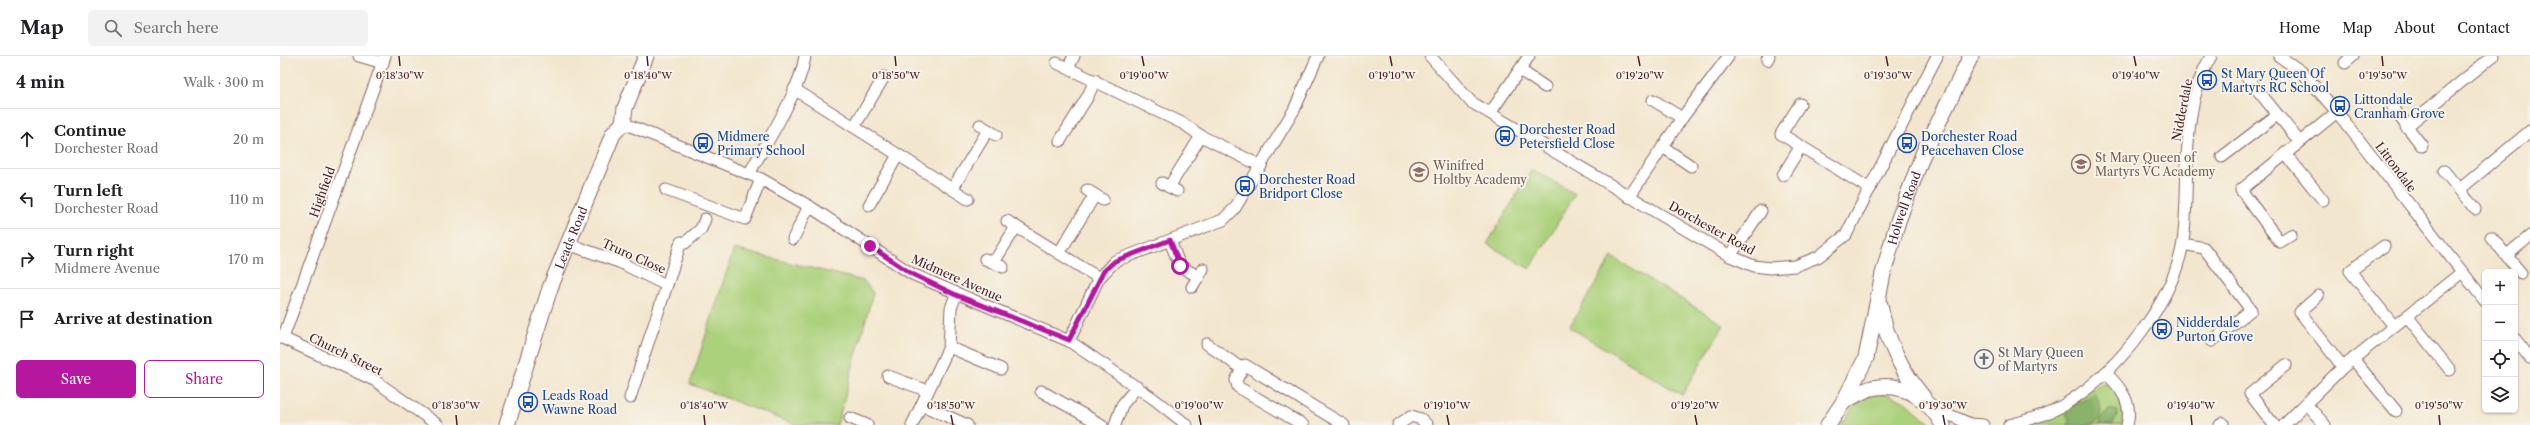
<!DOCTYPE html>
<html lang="en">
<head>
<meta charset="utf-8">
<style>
  body { margin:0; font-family:"Libre Caslon Text",serif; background:#f2f2f2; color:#202124 }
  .controls { position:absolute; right:12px; bottom:12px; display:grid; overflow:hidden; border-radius:6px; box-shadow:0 1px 3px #0004 }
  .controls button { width:36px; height:36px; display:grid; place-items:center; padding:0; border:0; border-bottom:1px solid #e0e0e0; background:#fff; color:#202124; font:20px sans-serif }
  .stop { position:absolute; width:12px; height:12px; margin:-9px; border:3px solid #b5179e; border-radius:50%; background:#fff }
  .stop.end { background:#b5179e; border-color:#fff; box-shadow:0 1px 4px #0008 }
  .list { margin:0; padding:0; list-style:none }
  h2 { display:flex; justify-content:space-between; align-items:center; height:52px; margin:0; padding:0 16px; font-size:17px }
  h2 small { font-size:13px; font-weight:400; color:#757577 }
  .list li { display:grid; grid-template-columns:26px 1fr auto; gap:12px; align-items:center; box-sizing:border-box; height:60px; padding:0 16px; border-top:1px solid #e0e0e0 }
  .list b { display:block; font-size:15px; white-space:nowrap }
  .list p { margin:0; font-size:13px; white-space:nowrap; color:#757577 }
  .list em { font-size:13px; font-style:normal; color:#757577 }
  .actions { display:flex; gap:8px; padding:12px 16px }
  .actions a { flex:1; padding:9px 0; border:1px solid #b5179e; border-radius:6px; text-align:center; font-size:14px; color:#b5179e }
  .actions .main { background:#b5179e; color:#fff }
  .icon { flex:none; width:22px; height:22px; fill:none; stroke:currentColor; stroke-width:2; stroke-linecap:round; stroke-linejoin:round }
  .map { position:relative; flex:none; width:2250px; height:369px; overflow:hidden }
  header { display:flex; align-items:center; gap:24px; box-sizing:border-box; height:56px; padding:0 20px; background:#fff; border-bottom:1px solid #e0e0e0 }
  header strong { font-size:19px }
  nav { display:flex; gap:22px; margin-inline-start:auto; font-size:14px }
  .search { width:280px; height:36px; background:#f2f2f2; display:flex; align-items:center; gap:10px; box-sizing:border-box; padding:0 14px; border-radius:6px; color:#757577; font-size:15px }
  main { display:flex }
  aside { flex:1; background:#fff }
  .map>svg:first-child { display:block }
</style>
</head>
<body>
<header>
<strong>Map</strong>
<div class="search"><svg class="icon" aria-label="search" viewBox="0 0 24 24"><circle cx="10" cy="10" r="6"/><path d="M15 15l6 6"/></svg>Search here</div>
<nav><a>Home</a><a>Map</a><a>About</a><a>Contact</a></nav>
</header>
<main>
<aside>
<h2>4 min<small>Walk · 300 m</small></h2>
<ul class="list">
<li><svg class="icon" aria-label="ahead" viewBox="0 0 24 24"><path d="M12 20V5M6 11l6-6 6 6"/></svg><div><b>Continue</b><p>Dorchester Road</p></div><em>20 m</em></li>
<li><svg class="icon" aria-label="left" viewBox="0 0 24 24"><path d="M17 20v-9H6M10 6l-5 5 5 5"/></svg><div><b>Turn left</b><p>Dorchester Road</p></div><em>110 m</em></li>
<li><svg class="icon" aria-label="right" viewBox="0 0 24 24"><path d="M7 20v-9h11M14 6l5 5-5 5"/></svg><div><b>Turn right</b><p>Midmere Avenue</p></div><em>170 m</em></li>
<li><svg class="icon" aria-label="arrive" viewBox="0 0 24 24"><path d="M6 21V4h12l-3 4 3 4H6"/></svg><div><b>Arrive at destination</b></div></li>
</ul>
<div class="actions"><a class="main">Save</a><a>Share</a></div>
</aside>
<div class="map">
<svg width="2250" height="369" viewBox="0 0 2250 369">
  <rect width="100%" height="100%" fill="#f7f3e8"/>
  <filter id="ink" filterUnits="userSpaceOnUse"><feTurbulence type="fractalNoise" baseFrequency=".025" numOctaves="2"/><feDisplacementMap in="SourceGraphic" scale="8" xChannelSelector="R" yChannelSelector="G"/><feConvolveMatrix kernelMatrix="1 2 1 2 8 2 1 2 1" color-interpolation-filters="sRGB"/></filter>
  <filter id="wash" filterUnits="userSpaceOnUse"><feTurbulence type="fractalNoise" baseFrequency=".012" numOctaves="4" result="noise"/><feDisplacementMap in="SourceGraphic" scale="16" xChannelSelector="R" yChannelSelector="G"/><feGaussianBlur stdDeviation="0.9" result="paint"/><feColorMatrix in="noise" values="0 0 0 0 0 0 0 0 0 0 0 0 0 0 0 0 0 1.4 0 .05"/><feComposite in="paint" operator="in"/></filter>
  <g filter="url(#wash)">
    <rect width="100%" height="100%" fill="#f3e6ce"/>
    <!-- green -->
    <g fill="#acd17b" stroke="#7b7853">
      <path d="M1252 113 1295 138 1250 213 1207 188Z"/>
      <path d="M454 193 584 225 593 237 557 369H516L410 328Z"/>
      <path d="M1332 201 1444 269 1402 339 1289 271Z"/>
      <path d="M1828 327 1834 330 1844 348 1843 369H1746L1819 329Z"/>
      <path d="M1607 338 1626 346 1652 369H1560C1576 349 1581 339 1607 338Z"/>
    </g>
    <!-- forest -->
    <g fill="#89b36b" stroke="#6a694b">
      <path d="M1814 338C1822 345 1825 365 1811 369 1804 369 1795 369 1788 369L1790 364 1786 358 1789 352Z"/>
      <path d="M1829 353 1837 355V361L1832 369H1820V363Z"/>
    </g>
  </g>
  <g filter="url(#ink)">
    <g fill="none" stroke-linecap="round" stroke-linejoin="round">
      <defs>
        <g id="street">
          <path d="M79 0 103 7"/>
          <path d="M1150 0 1191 46 1450 200 1474 210 1490 212 1515 210 1538 201 1566 179 1657 0"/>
          <path d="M1999 0 2022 16 2057 56 2205 245"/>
          <path d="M1487 4 1489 0"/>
          <path d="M777 7 904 68 921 80 981 110"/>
          <path d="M2065 7 2073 0"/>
          <path d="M788 12 794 0"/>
          <path d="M1240 14 1265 31"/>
          <path d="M1967 21 2019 85"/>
          <path d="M514 33 688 143"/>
          <path d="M1373 44 1402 62"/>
          <path d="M1520 48 1501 78 1590 133"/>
          <path d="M2113 52 2142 90"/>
          <path d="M1211 56 1249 0"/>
          <path d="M343 67 481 123 529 150 632 218 789 285 874 343 907 369"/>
          <path d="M700 69 716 79"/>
          <path d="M574 71 604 21"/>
          <path d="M2126 71 2213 0"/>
          <path d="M780 85 808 40 815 24"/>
          <path d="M1383 91 1411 110"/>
          <path d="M2005 97 2043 144"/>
          <path d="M1942 101 1997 59"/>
          <path d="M2164 115 2195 153"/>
          <path d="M469 118C487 85 520 36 525 0"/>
          <path d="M1503 119 1521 90"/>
          <path d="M882 127 897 135"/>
          <path d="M889 131 921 80"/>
          <path d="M673 132 708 74"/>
          <path d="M2180 133 2250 75"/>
          <path d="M386 134 465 163 481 123"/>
          <path d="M807 134 823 144"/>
          <path d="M1349 141 1402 62 1448 1"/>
          <path d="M589 149 618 99"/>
          <path d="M727 165 819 222"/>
          <path d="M2011 179 2000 186 1961 134 2057 56"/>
          <path d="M2211 181 2241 217"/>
          <path d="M513 183 529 150"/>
          <path d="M890 185 900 210 919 221"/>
          <path d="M405 187 421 173 425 163"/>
          <path d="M288 188 339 206 386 229"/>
          <path d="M1903 188 1924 192 1971 254 1932 285"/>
          <path d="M2104 190 2070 215 2114 270"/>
          <path d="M779 197 815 139"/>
          <path d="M2227 199 2250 180"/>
          <path d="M1450 200 1481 155"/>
          <path d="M705 203 723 211"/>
          <path d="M714 206 736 171"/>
          <path d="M912 231 923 213"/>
          <path d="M2038 240 2020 256 2063 311"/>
          <path d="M2127 260 2170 314"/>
          <path d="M0 281 94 324 158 369"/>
          <path d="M3 282 105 0"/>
          <path d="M2235 283 2250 302"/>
          <path d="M789 285 819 222 835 205 943 164 955 152 1014 54 1038 0"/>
          <path d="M927 288 962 313"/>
          <path d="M669 291 721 313"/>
          <path d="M2073 303 2116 355"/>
          <path d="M1826 317C1841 332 1853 347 1847 369"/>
          <path d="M608 320 648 335"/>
          <path d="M761 335 822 369"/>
          <path d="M350 342 401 186"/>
          <path d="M2026 348 2045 369"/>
          <path d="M642 349 687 369"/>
          <path d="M1654 352 1690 368 1703 369"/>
          <path d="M570 362 587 369"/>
          <path d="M632 369 669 291 671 252 676 239"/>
          <path d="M835 369 842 349 857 331"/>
          <path d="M1023 369 958 331 956 324 965 309 1064 369"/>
          <path d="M1118 369 1131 360 1141 363 1147 369"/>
          <path d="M1729 369C1749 364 1773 357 1790 345 1839 313 1894 245 1903 186 1911 125 1898 56 1931 0"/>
          <path d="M1940 369 1943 367"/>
          <path d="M1994 369 1970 338 2006 309"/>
          <path d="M2004 369 2063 311 2181 217"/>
        </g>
        <g id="secondary">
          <path d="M1600 249C1605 281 1622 316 1643 341"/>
          <path d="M1564 345C1573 341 1583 334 1592 332 1624 325 1649 343 1663 369"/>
          <path id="s1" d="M227 369 270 232 333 78 343 67 345 52 366 0"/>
          <path id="s2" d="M1548 369 1564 345 1586 302 1603 218 1618 165 1643 98 1691 0"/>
        </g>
      </defs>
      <!-- street casing -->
      <use href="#street" stroke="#856564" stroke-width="13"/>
      <!-- secondary casing -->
      <use href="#secondary" stroke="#856564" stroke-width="17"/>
      <!-- street -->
      <use href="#street" stroke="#fff" stroke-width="11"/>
      <!-- secondary -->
      <use href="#secondary" stroke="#fff" stroke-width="15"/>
    </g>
  </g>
  <g fill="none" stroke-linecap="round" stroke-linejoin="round" filter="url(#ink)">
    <!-- route -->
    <path stroke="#b5179e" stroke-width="5" d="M590 190 632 218 676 239 789 284 824 215 835 205 890 184 900 210"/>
  </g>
  <!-- ticks -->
  <path fill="none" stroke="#4a1f2b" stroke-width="1.5" d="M119 0 120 10M367 0 368 10M615 0 616 10M862 0 864 10M1110 0 1112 10M1358 0 1360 10M1606 0 1608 10M1854 0 1856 10M2102 0 2103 10M176 359 177 369M424 359 425 369M671 359 673 369M919 359 921 369M1167 359 1169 369M1415 359 1417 369M1663 359 1665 369M1911 359 1912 369M2159 359 2160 369"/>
  <!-- icons -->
  <defs>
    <symbol id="bus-ring" viewBox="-11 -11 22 22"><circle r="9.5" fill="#f7f3e8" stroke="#1a4fb4" stroke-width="1.5"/><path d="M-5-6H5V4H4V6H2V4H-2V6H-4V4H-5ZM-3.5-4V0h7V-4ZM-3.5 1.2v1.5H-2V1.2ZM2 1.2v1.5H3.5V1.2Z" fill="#1a4fb4"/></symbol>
    <symbol id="school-ring" viewBox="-11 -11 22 22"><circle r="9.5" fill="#f7f3e8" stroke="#8d6e63" stroke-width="1.5"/><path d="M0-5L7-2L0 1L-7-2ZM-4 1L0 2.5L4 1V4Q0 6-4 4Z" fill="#8d6e63"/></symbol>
    <symbol id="church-ring" viewBox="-11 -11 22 22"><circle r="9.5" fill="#f7f3e8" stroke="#6b7280" stroke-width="1.5"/><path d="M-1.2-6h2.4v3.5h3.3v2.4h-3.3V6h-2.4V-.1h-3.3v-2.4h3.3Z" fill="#6b7280"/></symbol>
  </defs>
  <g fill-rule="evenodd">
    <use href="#bus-ring" x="1916" y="13" width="22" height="22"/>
    <use href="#bus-ring" x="2049" y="39" width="22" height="22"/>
    <use href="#bus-ring" x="1214" y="69" width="22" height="22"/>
    <use href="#bus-ring" x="412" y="76" width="22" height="22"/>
    <use href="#bus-ring" x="1616" y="76" width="22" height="22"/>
    <use href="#school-ring" x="1790" y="97" width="22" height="22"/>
    <use href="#school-ring" x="1128" y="105" width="22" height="22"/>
    <use href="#bus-ring" x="954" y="119" width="22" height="22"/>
    <use href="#bus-ring" x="1871" y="262" width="22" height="22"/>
    <use href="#church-ring" x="1693" y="292" width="22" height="22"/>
    <use href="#bus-ring" x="237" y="335" width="22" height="22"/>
  </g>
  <g text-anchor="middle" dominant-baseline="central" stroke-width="4" stroke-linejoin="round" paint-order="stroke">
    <!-- transit labels -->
    <g font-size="12" fill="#164399" stroke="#f7f3e8" text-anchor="start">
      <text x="1941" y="17">St Mary Queen Of<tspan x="1941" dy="14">Martyrs RC School</tspan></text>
      <text x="2074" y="43">Littondale<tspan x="2074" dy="14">Cranham Grove</tspan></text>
      <text x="1239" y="73">Dorchester Road<tspan x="1239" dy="14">Petersfield Close</tspan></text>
      <text x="437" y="80">Midmere<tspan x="437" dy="14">Primary School</tspan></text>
      <text x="1641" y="80">Dorchester Road<tspan x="1641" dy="14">Peacehaven Close</tspan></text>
      <text x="979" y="123">Dorchester Road<tspan x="979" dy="14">Bridport Close</tspan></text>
      <text x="1896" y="266">Nidderdale<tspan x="1896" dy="14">Purton Grove</tspan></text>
      <text x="262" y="339">Leads Road<tspan x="262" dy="14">Wawne Road</tspan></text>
    </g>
    <!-- street labels -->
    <g font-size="12" fill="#4a1f2b" stroke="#f7f3e8">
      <text transform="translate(1902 54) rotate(-79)">Nidderdale</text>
      <text transform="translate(2116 111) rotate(53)">Littondale</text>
      <text transform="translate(42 136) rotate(-70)">Highfield</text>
      <text stroke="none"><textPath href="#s2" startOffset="232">Holwell Road</textPath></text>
      <text transform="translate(1432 172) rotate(29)">Dorchester Road</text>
      <text stroke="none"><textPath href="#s1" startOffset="198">Leads Road</textPath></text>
      <text transform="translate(354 200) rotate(24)">Truro Close</text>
      <text transform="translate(677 222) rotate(24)">Midmere Avenue</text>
      <text transform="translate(66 298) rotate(26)">Church Street</text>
    </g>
    <!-- education labels -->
    <g font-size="12" fill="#785e54" stroke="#f7f3e8" text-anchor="start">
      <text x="1815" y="101">St Mary Queen of<tspan x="1815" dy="14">Martyrs VC Academy</tspan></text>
      <text x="1153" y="109">Winifred<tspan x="1153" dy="14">Holtby Academy</tspan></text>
    </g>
    <!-- worship labels -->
    <g font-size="12" fill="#5b616d" stroke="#f7f3e8" text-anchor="start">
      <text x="1718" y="296">St Mary Queen<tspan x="1718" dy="14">of Martyrs</tspan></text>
    </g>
  </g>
  <g font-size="10" text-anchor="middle" fill="#4a1f2b" stroke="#f7f3e8" stroke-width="4" stroke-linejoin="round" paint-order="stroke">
    <text x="120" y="23">0°18'30"W</text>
    <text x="368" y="23">0°18'40"W</text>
    <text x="616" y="23">0°18'50"W</text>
    <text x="864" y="23">0°19'00"W</text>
    <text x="1112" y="23">0°19'10"W</text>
    <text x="1360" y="23">0°19'20"W</text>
    <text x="1608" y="23">0°19'30"W</text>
    <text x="1856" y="23">0°19'40"W</text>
    <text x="2103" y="23">0°19'50"W</text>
    <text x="176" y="353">0°18'30"W</text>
    <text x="424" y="353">0°18'40"W</text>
    <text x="671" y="353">0°18'50"W</text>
    <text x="919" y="353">0°19'00"W</text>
    <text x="1167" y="353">0°19'10"W</text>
    <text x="1415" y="353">0°19'20"W</text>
    <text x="1663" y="353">0°19'30"W</text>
    <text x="1911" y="353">0°19'40"W</text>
    <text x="2159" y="353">0°19'50"W</text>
  </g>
</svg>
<div class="controls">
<button>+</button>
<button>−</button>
<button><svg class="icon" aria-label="locate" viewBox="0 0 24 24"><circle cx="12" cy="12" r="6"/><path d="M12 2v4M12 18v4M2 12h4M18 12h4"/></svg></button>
<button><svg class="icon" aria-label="layers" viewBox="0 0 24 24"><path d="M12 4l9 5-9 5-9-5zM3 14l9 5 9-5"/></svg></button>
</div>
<div class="stop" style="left:900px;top:210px"></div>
<div class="stop end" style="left:590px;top:190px"></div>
</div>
</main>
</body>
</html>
